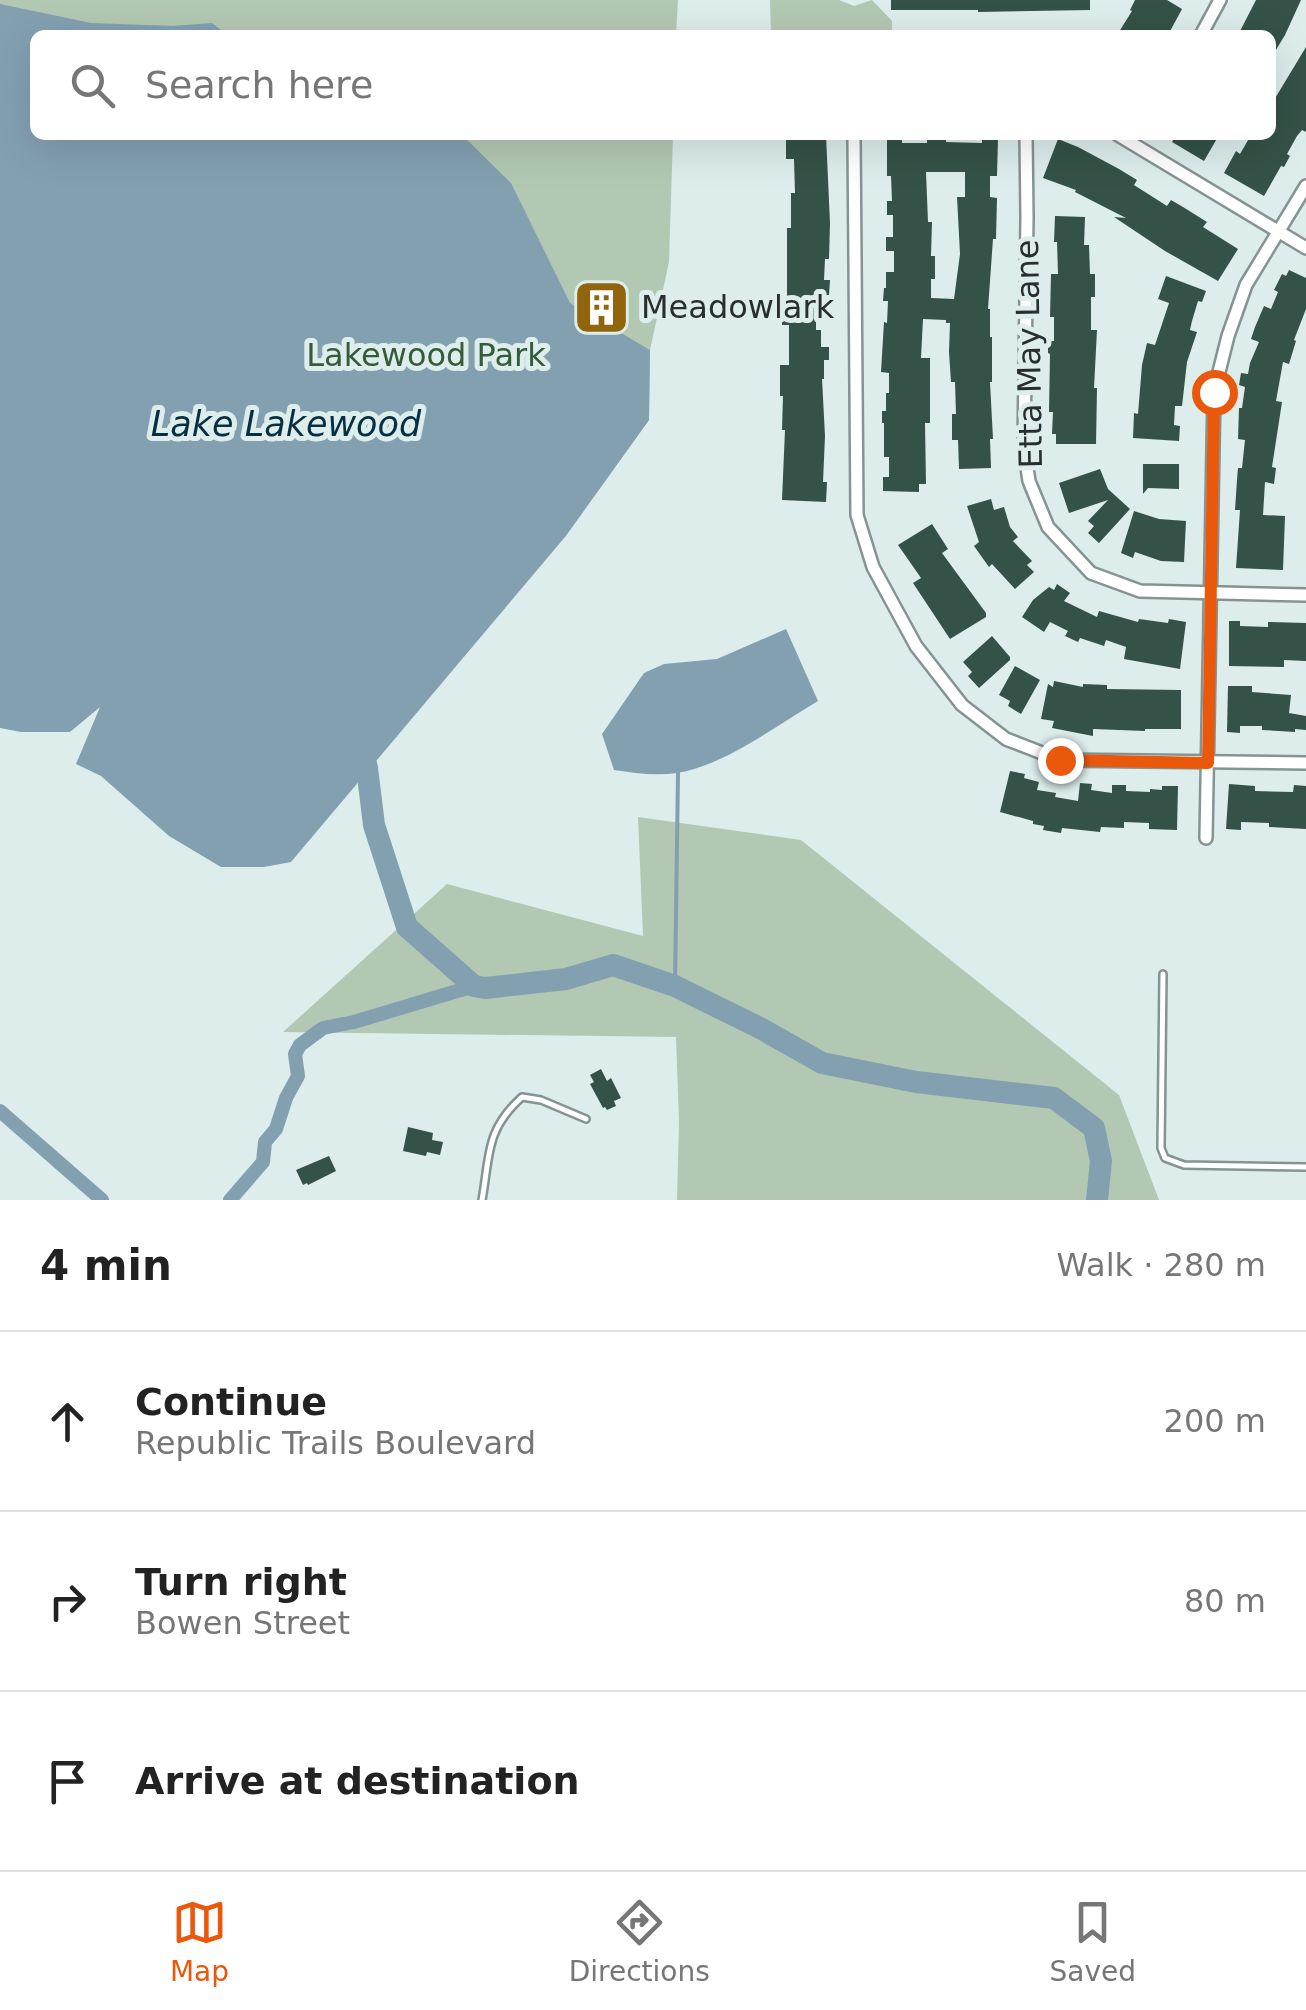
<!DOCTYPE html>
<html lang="en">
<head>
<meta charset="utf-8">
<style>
  body { margin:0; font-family:"DejaVu Sans",sans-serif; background:#f6f6f6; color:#222 }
  .stop { position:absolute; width:30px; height:30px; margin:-22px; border:8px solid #ea580c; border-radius:50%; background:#fff }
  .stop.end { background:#ea580c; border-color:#fff; box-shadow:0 2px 10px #0008 }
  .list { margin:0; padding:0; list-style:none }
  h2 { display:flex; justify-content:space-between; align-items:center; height:130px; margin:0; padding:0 40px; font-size:42px }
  h2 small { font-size:32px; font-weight:400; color:#767676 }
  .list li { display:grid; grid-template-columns:65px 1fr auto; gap:30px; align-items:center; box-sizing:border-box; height:180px; padding:0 40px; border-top:2px solid #e0e0e0 }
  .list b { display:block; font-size:38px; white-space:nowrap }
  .list p { margin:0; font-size:32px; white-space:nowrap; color:#767676 }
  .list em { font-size:32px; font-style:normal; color:#767676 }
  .icon { flex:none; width:55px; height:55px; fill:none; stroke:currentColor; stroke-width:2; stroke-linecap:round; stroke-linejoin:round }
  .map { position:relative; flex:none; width:1306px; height:1200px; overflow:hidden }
  .search { position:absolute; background:#fff; box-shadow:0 10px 40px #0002; left:30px; right:30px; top:30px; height:110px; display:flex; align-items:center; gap:25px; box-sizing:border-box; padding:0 35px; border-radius:15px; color:#767676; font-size:38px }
  .sheet { height:670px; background:#fff }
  nav { display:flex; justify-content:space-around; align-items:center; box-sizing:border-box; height:140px; border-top:2px solid #e0e0e0; background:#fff; font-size:28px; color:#767676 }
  nav a { display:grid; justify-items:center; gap:5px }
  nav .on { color:#ea580c }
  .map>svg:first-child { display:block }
</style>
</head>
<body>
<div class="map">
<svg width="1306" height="1200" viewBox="0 0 1306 1200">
  <rect width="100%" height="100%" fill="#dcedec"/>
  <!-- green -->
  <g fill="#b3c8b3">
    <path d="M0 0H678L676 35H35V135H673L669 262 650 350 649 420 565 537 0 260Z"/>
    <path d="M770 0H839L854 6 872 0 892 21V35H771Z"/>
    <path d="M638 817 801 840 1119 1095 1159 1200H677L679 1122 676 1037 283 1032 447 884 643 936Z"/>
  </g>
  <!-- water -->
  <g fill="#83a0b1">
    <path d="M0 4 91 23 173 26 212 23 228 35H35V135H462L511 183 570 303 650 350 649 420 565 537 291 862 264 867H221L169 836 101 776 76 764 100 707 70 732H21L0 728Z"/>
    <path d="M786 629 818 701C775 726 726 765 677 773 656 776 634 773 614 770L602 734 644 673 664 664 717 659Z"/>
  </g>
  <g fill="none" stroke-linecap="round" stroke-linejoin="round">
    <!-- stream -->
    <path stroke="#83a0b1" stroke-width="4" d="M675 986 678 773"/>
    <!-- canal -->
    <g stroke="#83a0b1" stroke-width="14">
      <path d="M0 1111 102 1200"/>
      <path d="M230 1200 263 1162 265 1142 276 1129 286 1098 298 1076 295 1054 300 1045 323 1028 354 1022 474 986"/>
    </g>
    <!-- river -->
    <path stroke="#83a0b1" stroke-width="22" d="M361 745 367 768 374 825 407 927 474 986 485 988 566 979 613 965 675 986 762 1029 822 1063 916 1082 1054 1098 1094 1128 1101 1161 1097 1200"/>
  </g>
  <!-- building -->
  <g fill="#345247" fill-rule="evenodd">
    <path d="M891 0H1090V10L978 12V10H891Z"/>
    <path d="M1135 0H1167L1182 9 1168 35H1117L1132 11 1130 10Z"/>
    <path d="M1256 0H1301L1285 35 1271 58V35H1238Z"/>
    <path d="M1306 47V132L1302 130 1297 136 1287 154 1290 156 1284 167 1281 166 1264 196 1224 173 1236 151 1240 154 1251 135H1271V105Z"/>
    <path d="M786 135H826L830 223 829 259H825L824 280H830L829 295H824V308H816V330H821V347H829V360H824V379H822L825 436 823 482H827L826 502 782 500 785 430H782L783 396H780V365H789V325H782V305H787V228H791V193H795L794 159H786Z"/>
    <path d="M1176 135H1219L1204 161 1172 142Z"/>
    <path d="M887 136H902V143H927V137H946V142L982 143V137L998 138 997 176H990V197L997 198 996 239H993L988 309H990V337H992V382H990L993 439H990L991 468 959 469 958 440H952V414H956L955 382H951L949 352 950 323H946V320L923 319 921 358H930V423H925L926 484H919V492L883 491V477H889V457H884V423H882V411H886V393H889V373L881 372 884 322 887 323 888 301H883L884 288H886V272H894V251H886V237H893V215H887V201H892L891 176H887ZM926 172H965V197H957L960 254 954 299 931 298V279H935V256H931L932 222H928Z"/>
    <path d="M1058 139 1078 147 1119 169 1137 180 1134 185 1167 206 1171 200 1183 207 1207 222 1203 227 1238 249 1218 281 1165 251 1114 217 1126 218 1075 192 1076 190 1043 178Z"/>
    <path d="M1055 216 1085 217 1084 245H1089L1090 274H1095V297H1091V330H1097L1094 388H1097L1096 444H1056V434H1052L1053 412H1049L1050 354 1048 353V341H1054V317H1050L1051 274H1058L1057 242H1054Z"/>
    <path d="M1289 270 1306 278V309L1294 340 1296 341 1289 364 1283 362 1276 401 1282 402 1272 467 1276 468 1274 484 1265 482 1263 515 1285 516 1283 570 1236 568 1240 510H1235L1237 480 1238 468H1242L1245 440 1238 439 1239 408H1242L1245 387 1239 385 1241 373 1248 374 1250 363 1259 342 1251 339 1255 327 1264 306 1271 309 1278 292 1274 290 1282 274 1286 276Z"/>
    <path d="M1166 276 1206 291 1202 302 1198 301 1192 321 1190 330 1197 332 1187 362 1182 406H1175L1174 425 1180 426 1179 441 1133 438 1134 413 1138 414 1142 365 1147 343 1155 345 1169 303 1158 299Z"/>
    <path d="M1143 464H1179V489L1148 488 1143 494Z"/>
    <path d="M1100 469 1108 489 1130 509 1099 543 1088 533 1094 526 1088 521 1108 500 1069 513 1059 483Z"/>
    <path d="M991 499 994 510 1004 507 1010 527 1018 537 1013 541 1032 561 1027 565 1034 572 1015 589 992 564 989 567 974 546 979 542 967 506Z"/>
    <path d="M1134 511 1159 519 1186 521 1184 562 1161 561 1135 552 1133 558 1121 553Z"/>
    <path d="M932 524 948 549 942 553 986 613V617L950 639 913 583 921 578 898 545Z"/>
    <path d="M1057 584 1070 593 1064 601 1097 617 1099 611 1138 622 1139 619 1168 623 1169 619 1186 622 1180 669 1124 659 1126 647 1106 640 1104 646 1080 638 1078 642 1065 636 1068 631 1050 622 1044 632 1022 617 1033 600 1049 587 1054 590Z"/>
    <path d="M1229 621H1240V626L1268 627V622L1306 623V661L1284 660V667L1229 666Z"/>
    <path d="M992 636 1010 657V660L979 688 968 676 972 672 963 662Z"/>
    <path d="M1015 666 1040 680 1021 714 1008 706 1010 701 999 695Z"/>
    <path d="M1054 681 1083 687V684L1107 685V689L1181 690V729H1145V731L1093 729V736L1052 728 1054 721 1041 719 1048 684 1053 687Z"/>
    <path d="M1228 686H1252V692L1291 695 1289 713 1306 716V730L1295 729V732L1262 730V726H1240V733L1227 732Z"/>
    <path d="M1010 771 1025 774 1024 778 1039 782 1037 790 1056 793 1055 797 1078 801 1080 783 1092 784 1091 790 1112 793V785H1126V791L1150 792V789L1162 790V786H1178L1177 830 1149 829V823L1124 822V828L1101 827 1100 832 1062 828 1061 833 1043 830 1044 826 1033 824V821L1000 812Z"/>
    <path d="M1229 784 1255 786V791L1293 792 1294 785 1306 786V829L1269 827V823L1241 822V830L1226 829Z"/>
    <path d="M601 1069 607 1081 611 1078 621 1098 614 1101 616 1106 607 1110 605 1107 603 1108 590 1084 594 1082 590 1075Z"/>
    <path d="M408 1127 433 1133 432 1140 443 1142 440 1155 427 1152 426 1156 403 1151Z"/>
    <path d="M329 1156 336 1171 308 1185 307 1183 303 1185 296 1170Z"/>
  </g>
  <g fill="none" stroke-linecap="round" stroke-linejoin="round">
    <defs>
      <g id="lane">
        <path d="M1163 974 1161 1148 1165 1158 1184 1165 1306 1167"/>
        <path d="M482 1200C490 1156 485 1130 522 1097L541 1100 586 1119"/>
      </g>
      <g id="street">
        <path d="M1201 35 1220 0"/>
        <path d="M854 135 857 515 873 567 916 646 962 705 1006 739 1060 760 1306 763"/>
        <path d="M1026 135 1027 217 1024 448 1029 481 1048 527 1091 573 1140 591 1306 595"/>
        <path d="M1118 135 1306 248"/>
        <path d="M1206 838 1214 392 1228 336 1246 285 1306 186"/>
      </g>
    </defs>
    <!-- lane casing -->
    <use href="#lane" stroke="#859493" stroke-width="10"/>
    <!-- street casing -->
    <use href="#street" stroke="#859493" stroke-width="16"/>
    <!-- lane -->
    <use href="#lane" stroke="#fff" stroke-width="5"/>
    <!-- street -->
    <use href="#street" stroke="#fff" stroke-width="11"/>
  </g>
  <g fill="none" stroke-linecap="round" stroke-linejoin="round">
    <!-- route -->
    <path stroke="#ea580c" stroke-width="12" d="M1060 760 1208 763 1214 392"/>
  </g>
  <!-- icons -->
  <defs>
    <symbol id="building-square" viewBox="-11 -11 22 22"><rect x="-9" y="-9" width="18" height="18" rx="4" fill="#90650d" stroke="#dcedec"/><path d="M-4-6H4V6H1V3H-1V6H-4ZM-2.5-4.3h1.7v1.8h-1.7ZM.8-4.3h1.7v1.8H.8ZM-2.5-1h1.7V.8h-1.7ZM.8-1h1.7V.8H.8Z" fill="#fff"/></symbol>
  </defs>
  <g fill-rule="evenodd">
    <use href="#building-square" x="570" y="276" width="63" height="63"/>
  </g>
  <g text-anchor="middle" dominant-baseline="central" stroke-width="10" stroke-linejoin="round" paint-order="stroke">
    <!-- poi labels -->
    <g font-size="32" fill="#282e2e" stroke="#dcedec" text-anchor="start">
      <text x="641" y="307">Meadowlark</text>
    </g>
    <!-- street labels -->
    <g font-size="32" fill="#282e2e" stroke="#dcedec">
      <text transform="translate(1029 354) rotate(-91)">Etta May Lane</text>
    </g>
    <!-- park labels -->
    <g font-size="32" fill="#365b39" stroke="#dcedec">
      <text x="426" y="355">Lakewood Park</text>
    </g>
    <!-- water labels -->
    <g font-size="35" font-style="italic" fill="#062f43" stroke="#dcedec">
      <text x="286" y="424">Lake Lakewood</text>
    </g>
  </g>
</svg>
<div class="stop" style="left:1214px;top:392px"></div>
<div class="stop end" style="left:1060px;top:760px"></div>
<div class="search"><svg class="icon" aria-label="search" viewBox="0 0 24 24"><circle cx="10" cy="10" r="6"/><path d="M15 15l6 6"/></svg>Search here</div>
</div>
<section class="sheet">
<h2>4 min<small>Walk · 280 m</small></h2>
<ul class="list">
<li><svg class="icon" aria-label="ahead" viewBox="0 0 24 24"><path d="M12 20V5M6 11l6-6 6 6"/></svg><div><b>Continue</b><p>Republic Trails Boulevard</p></div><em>200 m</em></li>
<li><svg class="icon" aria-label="right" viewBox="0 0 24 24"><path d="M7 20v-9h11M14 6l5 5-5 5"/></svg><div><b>Turn right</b><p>Bowen Street</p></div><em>80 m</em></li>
<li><svg class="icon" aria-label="arrive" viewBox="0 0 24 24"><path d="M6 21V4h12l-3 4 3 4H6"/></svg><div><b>Arrive at destination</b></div></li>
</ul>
</section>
<nav>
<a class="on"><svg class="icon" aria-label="map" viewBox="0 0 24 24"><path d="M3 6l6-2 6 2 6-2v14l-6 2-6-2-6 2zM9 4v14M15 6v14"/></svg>Map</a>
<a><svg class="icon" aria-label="directions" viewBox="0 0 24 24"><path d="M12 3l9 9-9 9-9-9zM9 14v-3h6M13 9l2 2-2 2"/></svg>Directions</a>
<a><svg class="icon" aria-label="saved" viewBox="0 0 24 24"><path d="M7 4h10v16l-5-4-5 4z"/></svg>Saved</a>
</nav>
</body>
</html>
